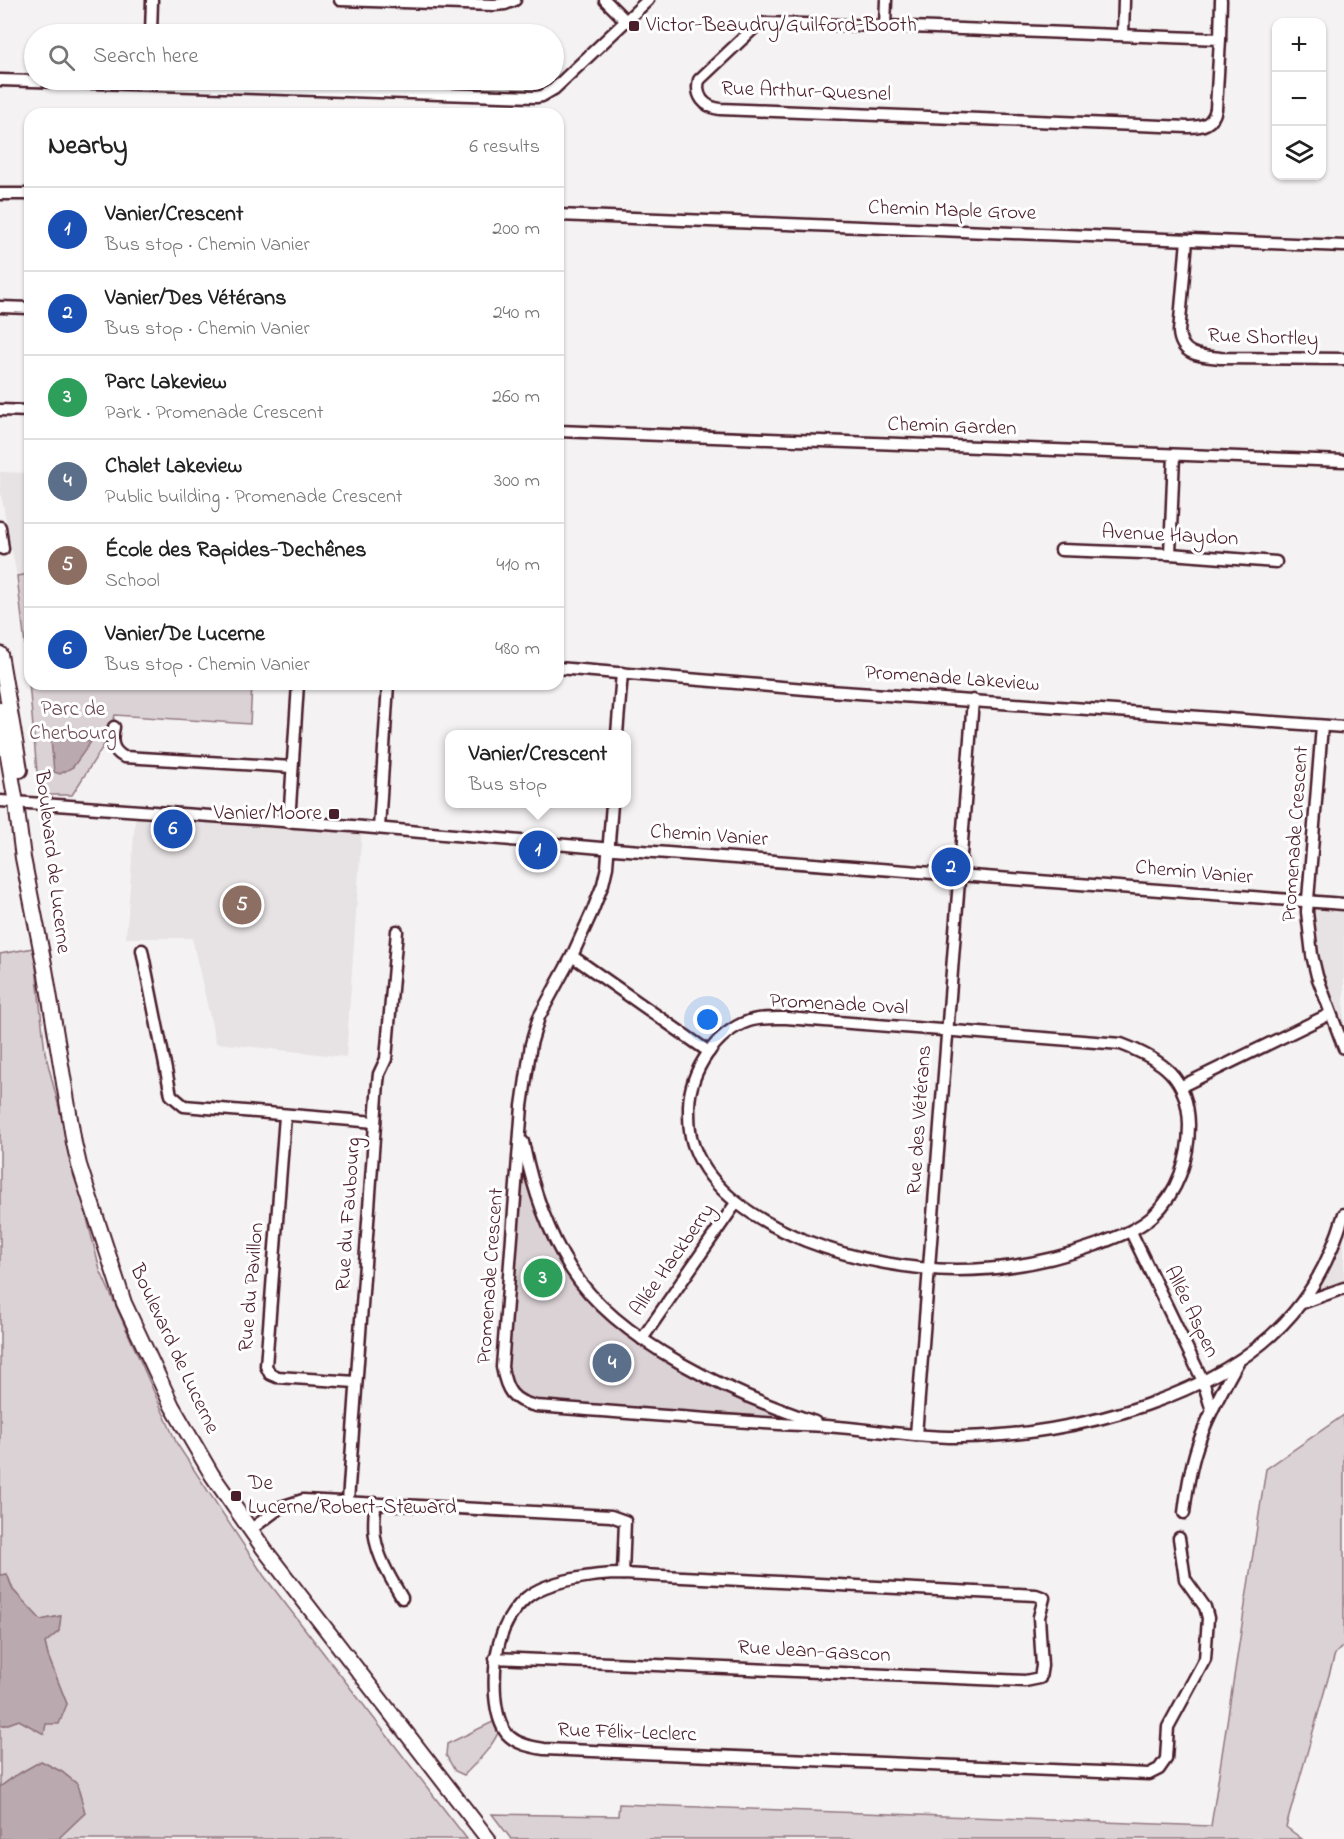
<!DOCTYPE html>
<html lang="en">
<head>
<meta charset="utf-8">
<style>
  body { margin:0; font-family:"Indie Flower",sans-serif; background:#f2f2f2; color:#222 }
  .controls { position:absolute; right:18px; top:18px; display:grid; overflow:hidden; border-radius:12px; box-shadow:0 2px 4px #0004 }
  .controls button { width:54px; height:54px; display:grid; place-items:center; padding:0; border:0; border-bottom:2px solid #e0e0e0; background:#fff; color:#222; font:30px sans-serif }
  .you { position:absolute; left:708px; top:1020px; width:21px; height:21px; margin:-15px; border:4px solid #fff; border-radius:50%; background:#1a73e8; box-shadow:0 0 0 9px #1a73e833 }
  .badge { display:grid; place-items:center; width:39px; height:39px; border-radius:50%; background:#db2777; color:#fff; font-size:20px; font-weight:700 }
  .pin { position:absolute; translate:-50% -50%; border:3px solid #fff; box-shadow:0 2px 6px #0006 }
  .popup { position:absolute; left:445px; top:730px; width:186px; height:78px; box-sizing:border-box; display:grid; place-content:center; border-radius:12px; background:#fff; filter:drop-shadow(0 2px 4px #0005); font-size:20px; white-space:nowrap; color:#767676 }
  .popup b { font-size:22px; color:#222 }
  .popup::after { content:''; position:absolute; left:50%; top:100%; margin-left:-12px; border:12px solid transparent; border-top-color:#fff }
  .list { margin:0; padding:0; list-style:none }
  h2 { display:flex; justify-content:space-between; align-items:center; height:78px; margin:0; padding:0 24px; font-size:26px }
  h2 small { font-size:20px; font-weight:400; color:#767676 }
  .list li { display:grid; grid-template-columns:39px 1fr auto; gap:18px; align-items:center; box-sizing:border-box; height:84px; padding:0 24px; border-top:2px solid #e0e0e0 }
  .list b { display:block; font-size:22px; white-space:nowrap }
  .list p { margin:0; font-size:20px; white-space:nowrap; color:#767676 }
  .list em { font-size:20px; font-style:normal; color:#767676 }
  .icon { flex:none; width:33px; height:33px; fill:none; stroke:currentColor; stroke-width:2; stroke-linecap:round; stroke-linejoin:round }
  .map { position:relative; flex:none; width:1344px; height:1839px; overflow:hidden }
  .search { position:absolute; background:#fff; box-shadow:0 2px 4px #0004; left:24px; top:24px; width:540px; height:66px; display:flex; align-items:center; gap:15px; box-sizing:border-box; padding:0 21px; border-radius:33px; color:#767676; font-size:22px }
  .panel { position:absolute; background:#fff; box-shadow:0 2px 4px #0004; left:24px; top:108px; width:540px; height:582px; border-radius:18px }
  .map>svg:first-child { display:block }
</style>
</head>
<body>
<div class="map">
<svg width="1344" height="1839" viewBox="0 0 1344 1839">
  <rect width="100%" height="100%" fill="#f4f2f2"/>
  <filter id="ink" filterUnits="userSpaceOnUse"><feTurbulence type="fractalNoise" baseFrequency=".0167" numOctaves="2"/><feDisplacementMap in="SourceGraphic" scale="12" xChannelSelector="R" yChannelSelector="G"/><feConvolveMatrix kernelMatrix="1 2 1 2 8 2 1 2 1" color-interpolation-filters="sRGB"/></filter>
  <g filter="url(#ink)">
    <!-- built -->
    <g fill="#e7e2e3">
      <path d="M0 472 30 473V574L17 576 0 489Z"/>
      <path d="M136 810 362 827 346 1057 216 1043 192 938H126Z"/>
      <path d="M1307 902 1344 904V1048L1317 976Z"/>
      <path d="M1344 1214V1288L1302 1303Z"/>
    </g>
    <!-- green -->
    <g fill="#dbd2d5" stroke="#927880" stroke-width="1.5">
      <path d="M30 574V684H252L250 724 115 715 109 737 72 795H39L28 671 17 576Z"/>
      <path d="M34 948 45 1052 100 1270 177 1444 264 1576 467 1839H60L59 1837 85 1813 77 1784 62 1772 41 1761 15 1776 0 1787V1725H5L19 1720 36 1729 46 1724 67 1704 48 1656 45 1643 59 1631 60 1616 41 1620 13 1590 7 1574 0 1575V954Z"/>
      <path d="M521 1127 559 1248 601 1304 676 1360 827 1426 525 1403 504 1379Z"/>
      <path d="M1344 1415V1645L1335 1654 1286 1827 1302 1839H511L492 1814 618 1816 619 1804 1211 1826 1266 1469Z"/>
      <path d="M499 1719 501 1725C495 1745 479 1760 464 1775L455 1771 446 1755 447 1744Z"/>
    </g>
    <!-- water -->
    <g fill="#baa9ae" stroke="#8d727a" stroke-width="1.5">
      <path d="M76 737 91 742 73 767 60 774 54 772 51 740Z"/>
      <path d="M7 1574 13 1590 41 1620 61 1616 59 1631 45 1643 48 1656 67 1704 59 1724H46L44 1734 19 1720 5 1725H0V1575Z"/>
      <path d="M41 1761 62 1772 77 1784 85 1813 60 1837V1839H0V1787L15 1776Z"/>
    </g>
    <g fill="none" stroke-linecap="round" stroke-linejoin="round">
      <defs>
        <g id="minor">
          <path d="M340 0 494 5 505 4 515 0"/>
          <path d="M605 0 626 21"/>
          <path d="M764 23 885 26 1220 39 1216 109C1213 124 1203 127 1188 127L720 109C704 107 695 96 699 80L754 28Z"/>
          <path d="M885 26 886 0"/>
          <path d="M151 34 152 0"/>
          <path d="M1123 34 1124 0"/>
          <path d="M1220 39 1221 0"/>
          <path d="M0 80 536 97 542 96 554 89 648 0"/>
          <path d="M0 194H30"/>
          <path d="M558 215 1344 246"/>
          <path d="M1187 240 1179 332C1181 356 1201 356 1220 358L1344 359"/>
          <path d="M0 307 30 308"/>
          <path d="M0 410 30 411"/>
          <path d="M558 431 1344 461"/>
          <path d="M0 527 3 549"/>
          <path d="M1061 550 1170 554 1276 562"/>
          <path d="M1170 554 1174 455"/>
          <path d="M558 668 829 691 1344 727"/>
          <path d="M1322 726 1307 912 1312 955 1317 976 1344 1048"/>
          <path d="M114 727C111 740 111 750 124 757L292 767"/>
          <path d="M617 734 622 673"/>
          <path d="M0 801 352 826 601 848 1344 904"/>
          <path d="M612 804 607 867 603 884 592 912 572 956 539 1017 531 1044 522 1106 502 1367C506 1390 512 1401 536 1406 617 1412 699 1419 780 1424 795 1425 810 1425 825 1426 871 1429 915 1438 961 1437 1072 1436 1231 1397 1301 1303 1320 1278 1335 1244 1344 1214"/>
          <path d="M289 822 298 684"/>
          <path d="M379 828 388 684"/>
          <path d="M142 950 171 1095 184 1106 375 1122"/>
          <path d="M572 956 709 1052"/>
          <path d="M786 1018 1121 1044C1163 1060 1188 1077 1189 1125 1189 1159 1178 1192 1153 1216 1136 1231 1116 1237 1096 1245 1052 1261 1002 1270 956 1270 873 1270 726 1233 694 1147 689 1134 689 1120 689 1106 690 1071 716 1032 749 1021 761 1017 774 1018 786 1018Z"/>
          <path d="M1182 1086 1330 1014"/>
          <path d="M285 1116 266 1366 270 1374 277 1377 356 1382"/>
          <path d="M523 1142C532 1186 547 1231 571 1269 618 1343 735 1395 815 1422"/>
          <path d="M1131 1232 1203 1381 1212 1411"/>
          <path d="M1302 1303 1344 1288"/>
          <path d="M642 1339 736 1203"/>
          <path d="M916 1435 973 700"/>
          <path d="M348 1501 378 1082 379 1074 386 1059 397 931"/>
          <path d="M375 1503C375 1514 373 1526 375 1537 378 1558 391 1579 402 1598"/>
          <path d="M1184 1513C1187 1488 1191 1462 1200 1439 1210 1412 1224 1387 1238 1362"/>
          <path d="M250 1530 281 1507 303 1500 611 1516 625 1521 623 1574"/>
          <path d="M495 1658 1025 1681 1040 1678 1042 1666 1039 1617 1044 1598 1036 1595 623 1574C596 1574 547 1580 526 1598 498 1623 493 1659 495 1695 496 1708 498 1723 507 1734 516 1744 531 1747 544 1749L1149 1774 1159 1769 1166 1759 1168 1727 1205 1659 1208 1618 1205 1607 1185 1579 1179 1538"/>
        </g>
        <g id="major">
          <path d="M0 654 20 770"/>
          <path d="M0 710 16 803 23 858 45 969 74 1143 79 1165 124 1303 172 1406 212 1475 264 1549 488 1839"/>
        </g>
      </defs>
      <!-- minor casing -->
      <use href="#minor" stroke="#4a1f2b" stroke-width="15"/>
      <!-- major casing -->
      <use href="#major" stroke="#4a1f2b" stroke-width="18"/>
      <!-- minor -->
      <use href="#minor" stroke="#fff" stroke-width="10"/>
      <!-- major -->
      <use href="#major" stroke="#fff" stroke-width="14"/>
    </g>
  </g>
  <!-- markers -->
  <g fill="#4a1f2b" stroke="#fff" stroke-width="2">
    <rect x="628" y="20" width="12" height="12" rx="3"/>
    <rect x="328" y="808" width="12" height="12" rx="3"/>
    <rect x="230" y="1490" width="12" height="12" rx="3"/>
  </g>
  <g text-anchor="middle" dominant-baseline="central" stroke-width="6" stroke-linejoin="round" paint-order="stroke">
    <!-- poi labels -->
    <g font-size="21" fill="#4a1f2b" stroke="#fff" text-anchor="start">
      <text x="646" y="26">Victor-Beaudry/Guilford-Booth</text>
      <text x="322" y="814" text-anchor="end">Vanier/Moore</text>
      <text x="248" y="1484">De<tspan x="248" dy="24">Lucerne/Robert-Steward</tspan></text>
    </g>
    <!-- street labels -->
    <g font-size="21" fill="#4a1f2b" stroke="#fff">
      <text transform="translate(806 92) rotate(2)">Rue Arthur-Quesnel</text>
      <text transform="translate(952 211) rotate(2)">Chemin Maple Grove</text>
      <text transform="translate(1263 338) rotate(2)">Rue Shortley</text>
      <text transform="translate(952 427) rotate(2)">Chemin Garden</text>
      <text transform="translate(1170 536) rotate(3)">Avenue Haydon</text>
      <text transform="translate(952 679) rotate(4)">Promenade Lakeview</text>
      <text transform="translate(1296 834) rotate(-86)">Promenade Crescent</text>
      <text transform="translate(709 836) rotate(4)">Chemin Vanier</text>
      <text transform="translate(52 862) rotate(83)">Boulevard de Lucerne</text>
      <text transform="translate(1194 873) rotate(5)">Chemin Vanier</text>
      <text transform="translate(839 1005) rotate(3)">Promenade Oval</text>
      <text transform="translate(920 1120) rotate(-86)">Rue des Vétérans</text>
      <text transform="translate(349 1214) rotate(-86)">Rue du Faubourg</text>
      <text transform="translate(673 1260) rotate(-55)">Allée Hackberry</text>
      <text transform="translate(491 1276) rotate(-86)">Promenade Crescent</text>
      <text transform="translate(252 1287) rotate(-85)">Rue du Pavillon</text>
      <text transform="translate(1191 1312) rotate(64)">Allée Aspen</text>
      <text transform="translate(174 1349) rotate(65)">Boulevard de Lucerne</text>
      <text transform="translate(814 1652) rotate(3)">Rue Jean-Gascon</text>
      <text transform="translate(627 1733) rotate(2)">Rue Félix-Leclerc</text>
    </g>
    <!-- park labels -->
    <g font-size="21" fill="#6e4c56" stroke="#fff">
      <text x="73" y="710">Parc de<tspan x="73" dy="24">Cherbourg</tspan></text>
    </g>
  </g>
</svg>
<div class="controls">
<button>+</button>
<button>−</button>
<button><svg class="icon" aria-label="layers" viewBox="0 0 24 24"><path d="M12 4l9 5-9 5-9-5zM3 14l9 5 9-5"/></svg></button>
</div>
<div class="you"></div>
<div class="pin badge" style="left:538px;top:850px;background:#1a4fb4">1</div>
<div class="popup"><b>Vanier/Crescent</b>Bus stop</div>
<div class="pin badge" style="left:951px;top:867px;background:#1a4fb4">2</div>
<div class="pin badge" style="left:543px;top:1278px;background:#2e9e5b">3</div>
<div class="pin badge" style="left:612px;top:1363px;background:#5c6f8a">4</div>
<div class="pin badge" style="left:242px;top:905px;background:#8d6e63">5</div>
<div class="pin badge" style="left:173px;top:829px;background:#1a4fb4">6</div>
<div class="search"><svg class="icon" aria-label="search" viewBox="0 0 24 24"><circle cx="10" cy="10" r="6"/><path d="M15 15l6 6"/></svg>Search here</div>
<section class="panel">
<h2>Nearby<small>6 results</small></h2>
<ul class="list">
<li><span class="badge" style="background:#1a4fb4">1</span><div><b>Vanier/Crescent</b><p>Bus stop · Chemin Vanier</p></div><em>200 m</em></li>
<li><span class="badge" style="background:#1a4fb4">2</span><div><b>Vanier/Des Vétérans</b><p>Bus stop · Chemin Vanier</p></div><em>240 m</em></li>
<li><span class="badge" style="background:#2e9e5b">3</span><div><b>Parc Lakeview</b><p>Park · Promenade Crescent</p></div><em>260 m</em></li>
<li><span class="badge" style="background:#5c6f8a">4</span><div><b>Chalet Lakeview</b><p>Public building · Promenade Crescent</p></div><em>300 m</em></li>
<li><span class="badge" style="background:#8d6e63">5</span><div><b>École des Rapides-Dechênes</b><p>School</p></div><em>410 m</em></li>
<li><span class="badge" style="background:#1a4fb4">6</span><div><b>Vanier/De Lucerne</b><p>Bus stop · Chemin Vanier</p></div><em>480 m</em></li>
</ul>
</section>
</div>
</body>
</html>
